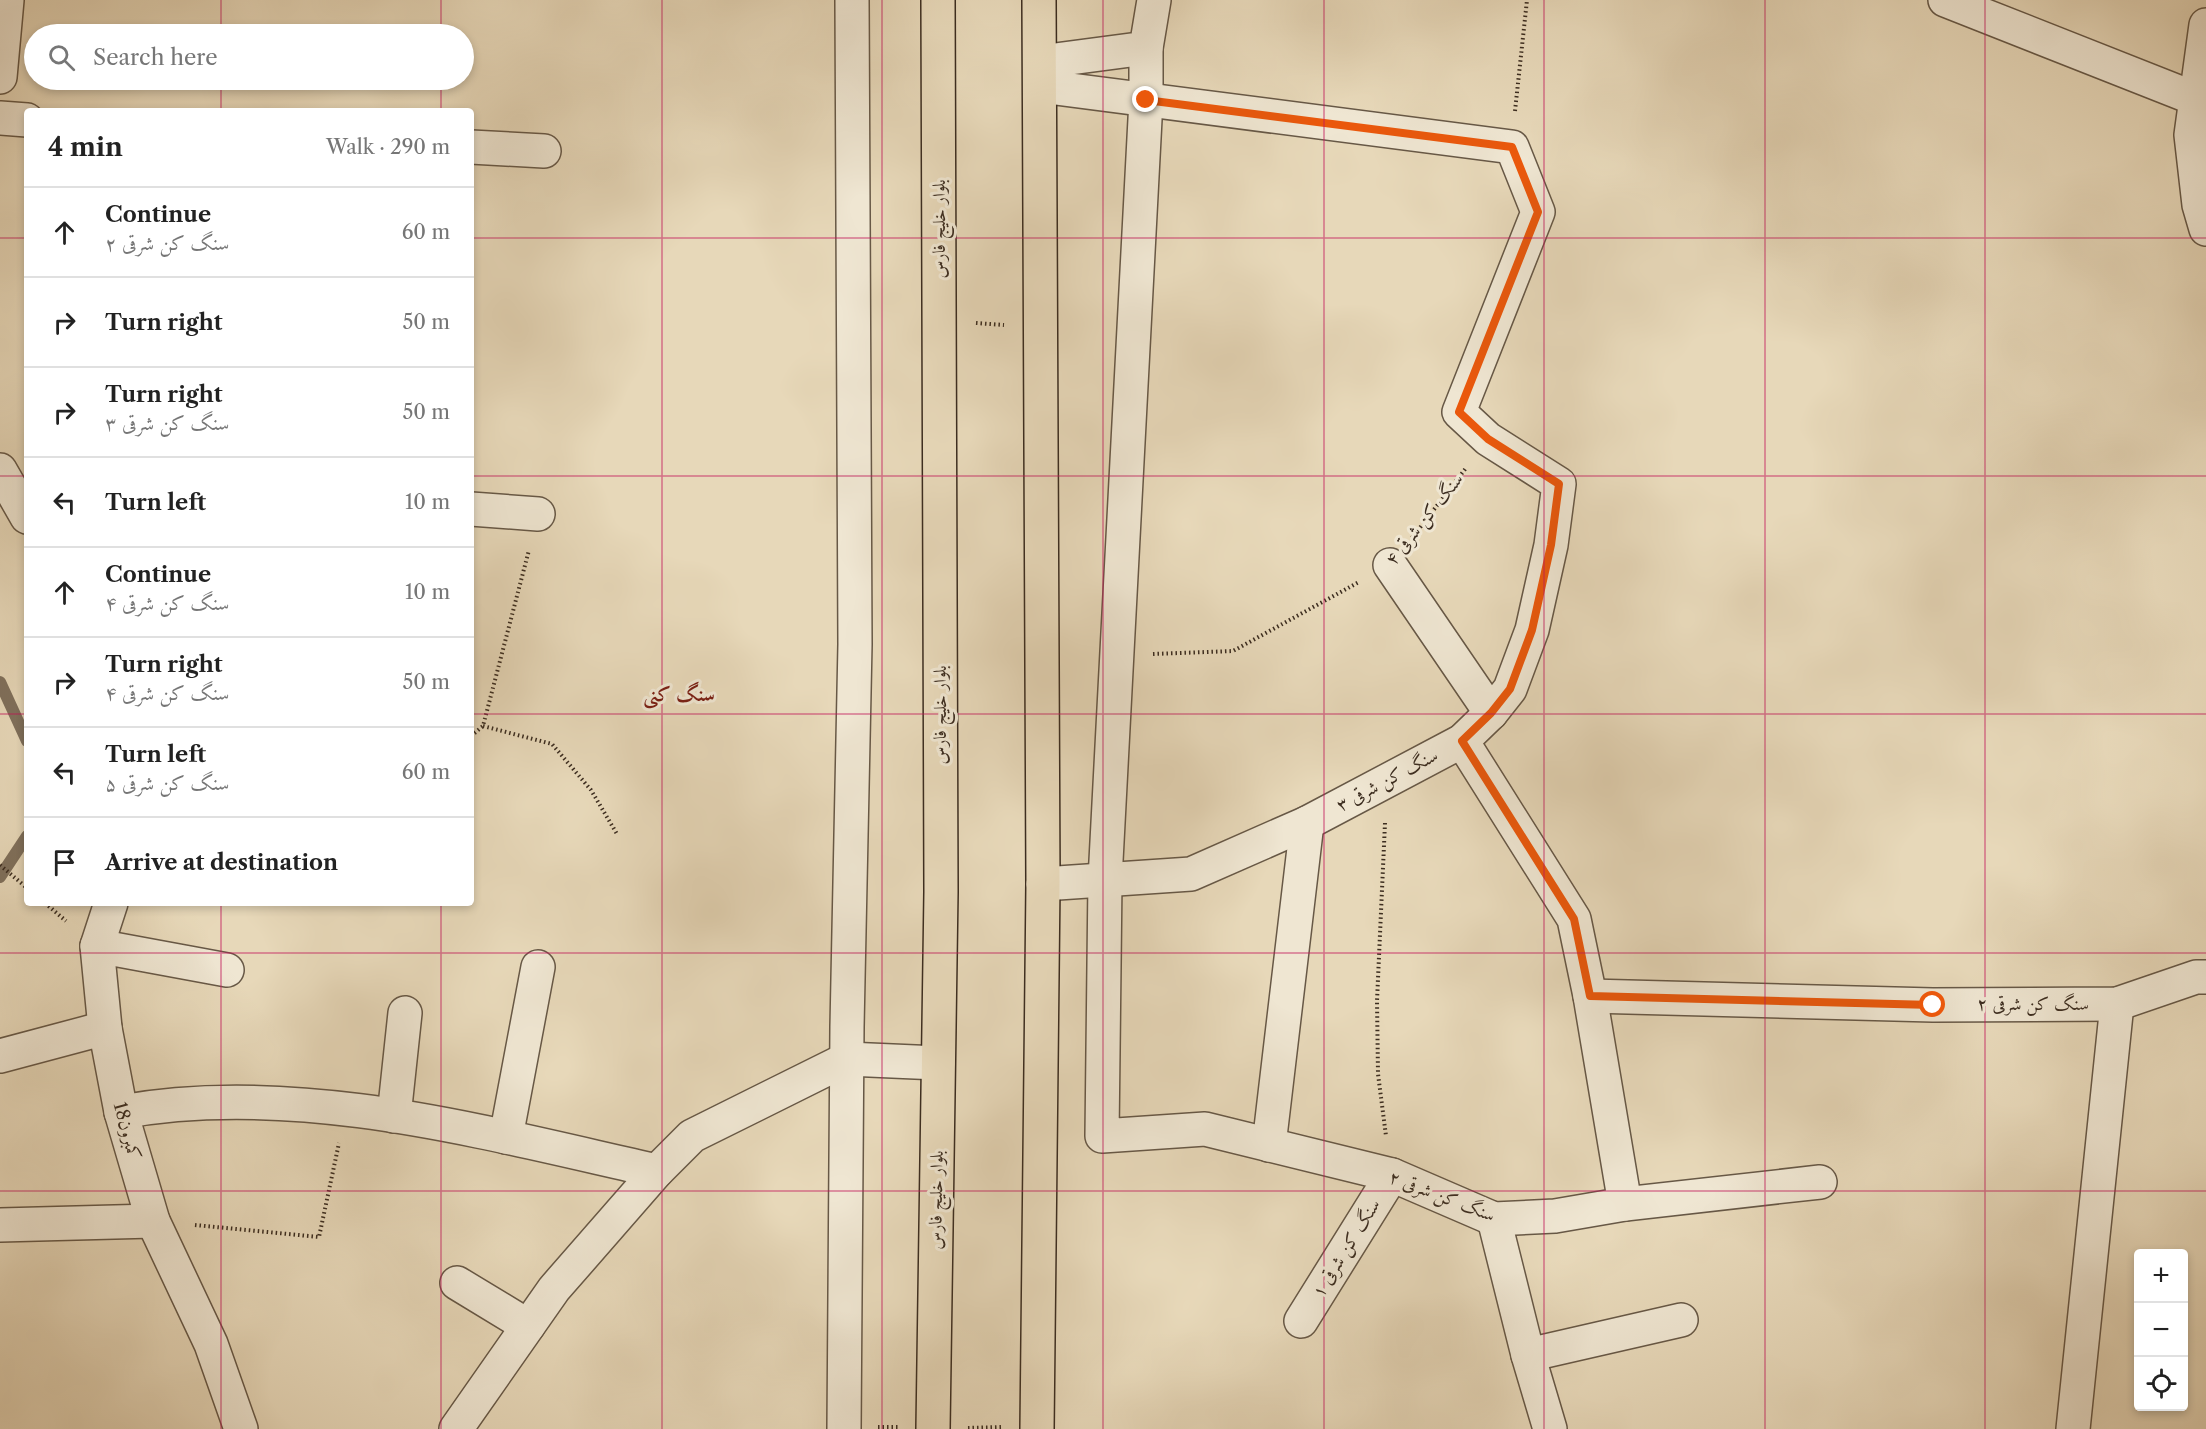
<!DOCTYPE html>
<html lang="en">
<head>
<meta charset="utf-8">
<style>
  body { margin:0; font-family:"Libre Caslon Text",Amiri,serif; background:#f2f2f2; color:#222 }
  .controls { position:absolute; right:18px; bottom:18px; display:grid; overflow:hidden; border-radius:6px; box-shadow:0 3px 9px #0003 }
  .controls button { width:54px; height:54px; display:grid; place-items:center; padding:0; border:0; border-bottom:2px solid #e0e0e0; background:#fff; color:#222; font:30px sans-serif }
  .stop { position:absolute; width:18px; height:18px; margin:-14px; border:4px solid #ea580c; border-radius:50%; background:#fff }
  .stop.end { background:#ea580c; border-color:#fff; box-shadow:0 2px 6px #0008 }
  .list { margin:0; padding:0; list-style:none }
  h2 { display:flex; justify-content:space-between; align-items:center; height:78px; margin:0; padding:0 24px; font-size:26px }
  h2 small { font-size:20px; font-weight:400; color:#767676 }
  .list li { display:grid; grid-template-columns:39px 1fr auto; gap:18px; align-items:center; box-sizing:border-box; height:90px; padding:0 24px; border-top:2px solid #e0e0e0 }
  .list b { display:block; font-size:22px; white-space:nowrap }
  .list p { margin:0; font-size:20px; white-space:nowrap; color:#767676 }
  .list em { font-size:20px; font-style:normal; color:#767676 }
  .icon { flex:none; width:33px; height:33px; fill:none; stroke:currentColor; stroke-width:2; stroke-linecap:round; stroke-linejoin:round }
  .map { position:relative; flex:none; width:2206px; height:1429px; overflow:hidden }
  .search { position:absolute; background:#fff; box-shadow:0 3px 9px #0003; left:24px; top:24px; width:450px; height:66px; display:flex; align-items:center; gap:15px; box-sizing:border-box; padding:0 21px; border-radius:33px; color:#767676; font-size:22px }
  .panel { position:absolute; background:#fff; box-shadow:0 3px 9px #0003; left:24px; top:108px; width:450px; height:798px; border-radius:6px }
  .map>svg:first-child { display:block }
</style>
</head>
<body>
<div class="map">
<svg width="2206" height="1429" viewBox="0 0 2206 1429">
  <rect width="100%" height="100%" fill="#e7d8b9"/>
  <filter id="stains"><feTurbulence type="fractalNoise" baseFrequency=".00333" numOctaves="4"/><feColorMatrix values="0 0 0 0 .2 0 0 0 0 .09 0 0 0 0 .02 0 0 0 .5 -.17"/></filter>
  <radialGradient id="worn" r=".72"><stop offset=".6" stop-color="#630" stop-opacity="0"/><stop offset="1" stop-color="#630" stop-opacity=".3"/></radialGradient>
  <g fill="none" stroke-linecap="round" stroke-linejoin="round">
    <!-- stream -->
    <g stroke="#80715d" stroke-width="12">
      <path d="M0 682 27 741"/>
      <path d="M0 877 27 836"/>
    </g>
    <defs>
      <g id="minor">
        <path d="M1945 0 2196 99"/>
        <path d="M2206 25 2191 135 2199 205 2206 229"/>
        <path d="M1146 48V100L1105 880 1102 1136 1205 1129 1392 1175 1494 1219 1555 1216 1625 1204 1820 1182"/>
        <path d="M1040 62 1146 48 1154 0"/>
        <path d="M0 77 7 0"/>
        <path d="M1040 86 1512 147 1538 212 1459 412 1488 439 1559 484 1551 545 1532 630 1510 689 1491 713 1462 741 1307 823 1191 874 1043 884"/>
        <path d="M0 118 27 120"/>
        <path d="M471 147 544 151"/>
        <path d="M0 470 27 517"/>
        <path d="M471 509 538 514"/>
        <path d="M1390 565 1491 713"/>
        <path d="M1462 741 1574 919 1590 996 1625 1204"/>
        <path d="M97 946 111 903"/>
        <path d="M227 970 97 946 105 1028 121 1112 153 1221 211 1344 241 1429"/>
        <path d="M1590 996 1933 1005 2117 1004 2196 977H2206"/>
        <path d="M0 1056 105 1028"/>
        <path d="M121 1112C297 1080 486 1133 657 1171"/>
        <path d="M394 1116 405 1013"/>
        <path d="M506 1137 538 967"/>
        <path d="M1269 1145 1307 823"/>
        <path d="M1494 1219 1528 1355 1550 1429"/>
        <path d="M0 1225 153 1221"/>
        <path d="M457 1283 528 1326"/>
        <path d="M1301 1321 1392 1175"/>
        <path d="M1528 1355 1681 1320"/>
        <path d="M456 1429 554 1289 657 1171 692 1136 847 1059 938 1063"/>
        <path d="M844 1429 847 1027 855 644 852 0"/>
        <path d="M2073 1429 2117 1004"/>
      </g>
      <g id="major">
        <path d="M933 1429 941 892 938 0"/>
        <path d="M1037 1429 1043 884 1039 0"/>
      </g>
    </defs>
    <!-- minor casing -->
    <use href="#minor" stroke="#675846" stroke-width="36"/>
    <!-- major casing -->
    <use href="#major" stroke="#3c2d20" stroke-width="36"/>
    <!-- path -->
    <g stroke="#3c2d20" stroke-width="4" stroke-dasharray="1.5 3" stroke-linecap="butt">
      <path d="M1515 111 1527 0"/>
      <path d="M976 323 1004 325"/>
      <path d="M1412 538 1466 468"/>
      <path d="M1153 654 1233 651 1359 582"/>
      <path d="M483 726 552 744 591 790 617 834"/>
      <path d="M471 736 483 726 529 550"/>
      <path d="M1385 823 1377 1001 1378 1074 1386 1136"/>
      <path d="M0 865 27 888"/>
      <path d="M45 903 66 921"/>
      <path d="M195 1225 319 1237 339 1143"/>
      <path d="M878 1427H898"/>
      <path d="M968 1428 1003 1427"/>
    </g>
    <!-- minor -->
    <use href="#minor" stroke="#efe6d2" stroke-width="33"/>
    <!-- major -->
    <use href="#major" stroke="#e7d8b9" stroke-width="33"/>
  </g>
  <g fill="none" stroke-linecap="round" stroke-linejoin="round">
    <!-- route -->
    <path stroke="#ea580c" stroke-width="8" d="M1146 100 1512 147 1538 212 1459 412 1488 439 1559 484 1551 545 1532 630 1510 689 1491 713 1462 741 1574 919 1590 996 1933 1005"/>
  </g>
  <!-- grid -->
  <path fill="none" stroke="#c2185b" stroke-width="1.5" stroke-opacity="0.55" d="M221 0V34M441 0V34M662 0V1429M882 0V1429M1103 0V1429M1324 0V1429M1544 0V1429M1765 0V1429M1985 0V1429M221 80V111M441 80V111M0 238H27M471 238H2206M0 476H27M471 476H2206M0 714H27M471 714H2206M221 903V1429M441 903V1429M0 953H2206M0 1191H2206"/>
  <g text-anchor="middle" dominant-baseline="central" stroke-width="6" stroke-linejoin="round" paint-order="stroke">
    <!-- street labels -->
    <g font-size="18" fill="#3c2d20" stroke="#efe6d2">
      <text transform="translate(939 229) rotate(-90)">بلوار خلیج فارس</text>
      <text transform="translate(1424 519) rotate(-51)">سنگ کن شرقی ۴</text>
      <text transform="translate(940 715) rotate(-90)">بلوار خلیج فارس</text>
      <text transform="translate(1387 780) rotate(-28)">سنگ کن شرقی ۳</text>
      <text x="2033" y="1004">سنگ کن شرقی ۲</text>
      <text transform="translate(127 1131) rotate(75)">کمبرون18</text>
      <text transform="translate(1442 1196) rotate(21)">سنگ کن شرقی ۲</text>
      <text transform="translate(936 1200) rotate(-89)">بلوار خلیج فارس</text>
      <text transform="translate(1346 1248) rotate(-58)">سنگ کن شرقی ۱</text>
    </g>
    <!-- neighbourhood labels -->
    <g font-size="20" font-weight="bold" fill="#7a1f14" stroke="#efe6d2">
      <text x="679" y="694">سنگ کنی</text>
    </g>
  </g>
  <rect width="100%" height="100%" filter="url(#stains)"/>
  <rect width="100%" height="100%" fill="url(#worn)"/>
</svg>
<div class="controls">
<button>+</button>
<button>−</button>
<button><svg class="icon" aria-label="locate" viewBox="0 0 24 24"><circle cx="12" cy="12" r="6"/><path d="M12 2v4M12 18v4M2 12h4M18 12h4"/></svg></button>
</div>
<div class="stop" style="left:1933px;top:1005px"></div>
<div class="stop end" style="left:1146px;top:100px"></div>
<div class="search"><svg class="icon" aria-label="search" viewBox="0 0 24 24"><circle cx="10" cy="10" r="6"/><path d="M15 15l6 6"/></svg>Search here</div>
<section class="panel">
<h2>4 min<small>Walk · 290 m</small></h2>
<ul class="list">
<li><svg class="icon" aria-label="ahead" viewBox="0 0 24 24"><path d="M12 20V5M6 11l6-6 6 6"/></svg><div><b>Continue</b><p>سنگ کن شرقی ۲</p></div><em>60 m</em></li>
<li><svg class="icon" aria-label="right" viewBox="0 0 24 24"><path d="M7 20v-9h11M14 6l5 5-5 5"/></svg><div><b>Turn right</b></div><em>50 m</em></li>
<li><svg class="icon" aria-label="right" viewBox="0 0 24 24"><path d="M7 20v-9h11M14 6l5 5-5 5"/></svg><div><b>Turn right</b><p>سنگ کن شرقی ۳</p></div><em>50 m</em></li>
<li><svg class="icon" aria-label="left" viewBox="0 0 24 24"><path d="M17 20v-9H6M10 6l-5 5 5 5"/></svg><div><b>Turn left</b></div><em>10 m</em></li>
<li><svg class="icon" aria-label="ahead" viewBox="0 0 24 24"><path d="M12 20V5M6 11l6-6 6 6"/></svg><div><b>Continue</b><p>سنگ کن شرقی ۴</p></div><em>10 m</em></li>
<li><svg class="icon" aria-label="right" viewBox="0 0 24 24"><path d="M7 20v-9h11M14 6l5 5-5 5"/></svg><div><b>Turn right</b><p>سنگ کن شرقی ۴</p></div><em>50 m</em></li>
<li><svg class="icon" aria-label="left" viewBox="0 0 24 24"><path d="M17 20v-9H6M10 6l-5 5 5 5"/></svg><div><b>Turn left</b><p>سنگ کن شرقی ۵</p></div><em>60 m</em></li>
<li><svg class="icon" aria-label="arrive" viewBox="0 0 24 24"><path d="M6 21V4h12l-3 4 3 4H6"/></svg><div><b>Arrive at destination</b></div></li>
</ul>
</section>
</div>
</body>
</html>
